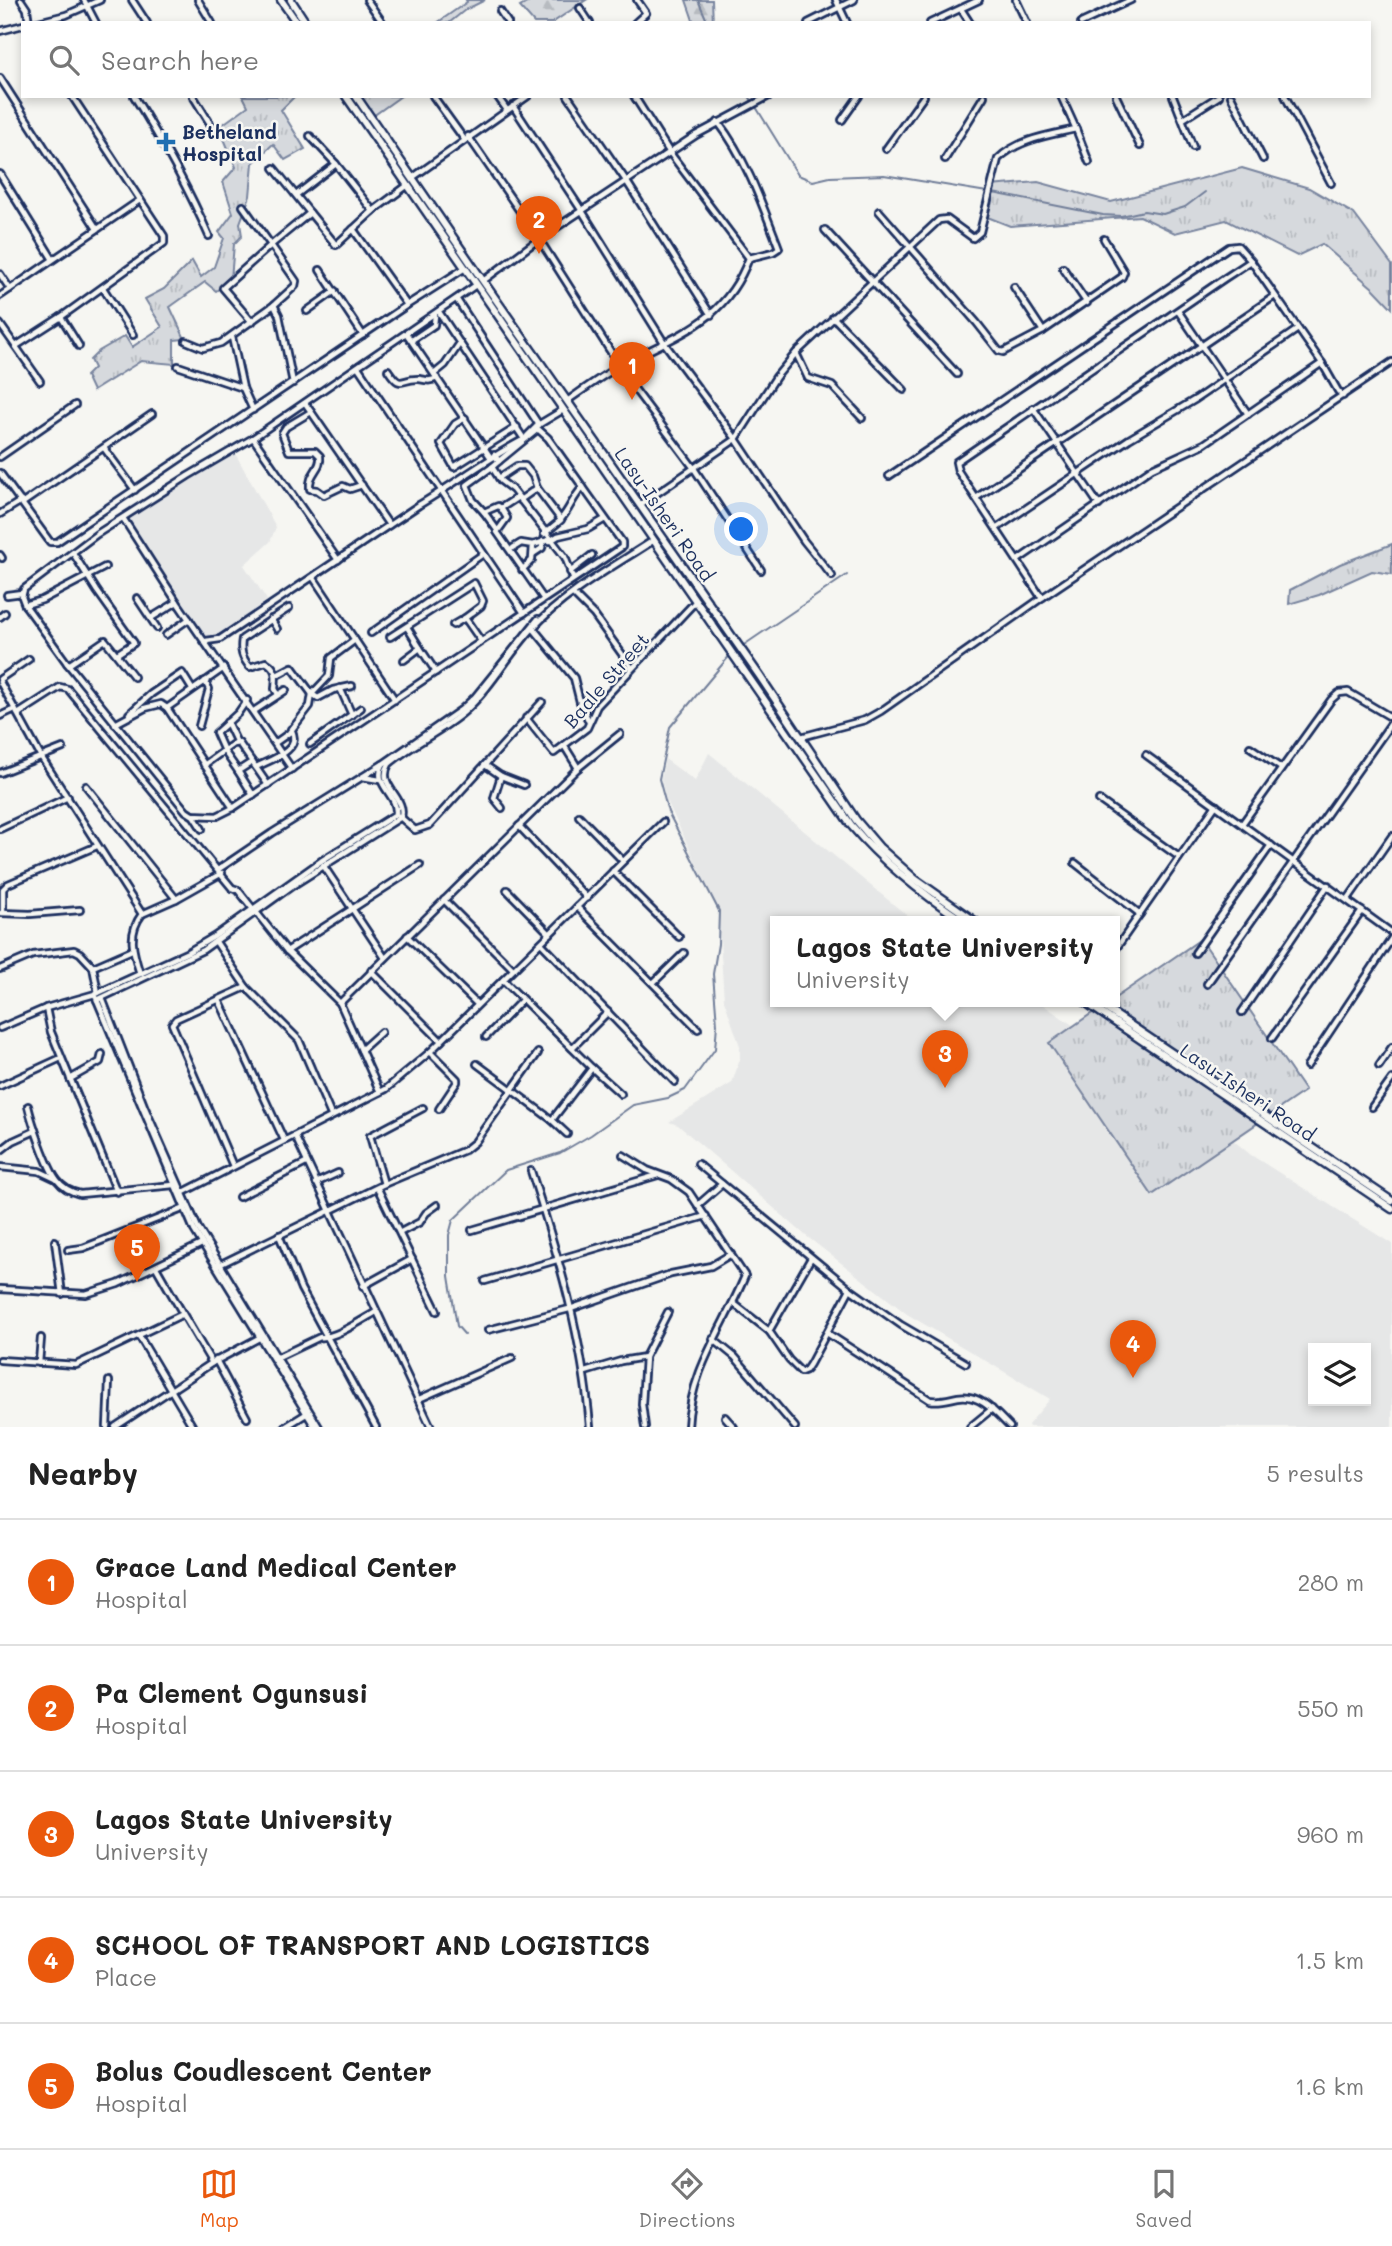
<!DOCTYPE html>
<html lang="en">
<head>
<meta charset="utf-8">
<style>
  body { margin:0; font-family:Mali,sans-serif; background:#f2f2f2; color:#222 }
  .controls { position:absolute; right:21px; bottom:21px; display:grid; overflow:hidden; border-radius:0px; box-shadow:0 4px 10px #0003 }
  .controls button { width:63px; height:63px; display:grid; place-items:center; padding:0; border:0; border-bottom:2px solid #e0e0e0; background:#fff; color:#222; font:35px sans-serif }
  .you { position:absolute; left:742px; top:530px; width:24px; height:24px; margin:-18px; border:5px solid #fff; border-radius:50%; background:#1a73e8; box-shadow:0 0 0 10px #1a73e833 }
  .badge { display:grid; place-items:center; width:46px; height:46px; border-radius:50%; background:#ea580c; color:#fff; font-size:23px; font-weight:700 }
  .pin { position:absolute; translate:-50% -58px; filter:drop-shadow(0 2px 4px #0008) }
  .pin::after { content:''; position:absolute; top:37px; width:24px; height:21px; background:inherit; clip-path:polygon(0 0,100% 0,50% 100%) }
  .popup { position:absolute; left:770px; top:916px; width:350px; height:91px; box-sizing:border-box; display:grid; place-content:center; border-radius:0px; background:#fff; filter:drop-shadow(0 2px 5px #0005); font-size:23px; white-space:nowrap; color:#767676 }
  .popup b { font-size:26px; color:#222 }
  .popup::after { content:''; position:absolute; left:50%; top:100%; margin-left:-14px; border:14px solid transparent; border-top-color:#fff }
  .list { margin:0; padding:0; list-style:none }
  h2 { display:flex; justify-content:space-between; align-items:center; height:91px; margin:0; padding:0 28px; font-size:30px }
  h2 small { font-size:23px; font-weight:400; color:#767676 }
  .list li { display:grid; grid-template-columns:46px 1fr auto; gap:21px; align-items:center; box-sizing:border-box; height:126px; padding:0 28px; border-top:2px solid #e0e0e0 }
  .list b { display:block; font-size:26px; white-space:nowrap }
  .list p { margin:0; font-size:23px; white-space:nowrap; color:#767676 }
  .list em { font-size:23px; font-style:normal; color:#767676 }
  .icon { flex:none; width:38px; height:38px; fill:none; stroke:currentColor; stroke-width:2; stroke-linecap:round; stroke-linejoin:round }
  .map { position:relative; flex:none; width:1392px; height:1427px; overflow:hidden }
  .search { position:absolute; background:#fff; box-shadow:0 4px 10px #0003; left:21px; right:21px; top:21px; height:77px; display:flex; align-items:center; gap:18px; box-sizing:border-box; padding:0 24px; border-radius:0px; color:#767676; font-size:26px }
  .sheet { height:721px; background:#fff }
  nav { display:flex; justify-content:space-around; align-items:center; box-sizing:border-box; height:98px; border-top:2px solid #e0e0e0; background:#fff; font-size:19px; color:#767676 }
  nav a { display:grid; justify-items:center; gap:4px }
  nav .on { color:#ea580c }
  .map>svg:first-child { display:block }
</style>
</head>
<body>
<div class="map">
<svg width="1392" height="1427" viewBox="0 0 1392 1427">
  <defs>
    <pattern id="grass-tufts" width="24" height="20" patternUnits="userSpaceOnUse" patternTransform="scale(1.75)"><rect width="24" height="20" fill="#d6d9dd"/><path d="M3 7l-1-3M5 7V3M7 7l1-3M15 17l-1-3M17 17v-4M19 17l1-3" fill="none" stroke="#b7bbc0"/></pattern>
    <pattern id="forest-firs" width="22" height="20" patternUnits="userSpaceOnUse" patternTransform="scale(1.75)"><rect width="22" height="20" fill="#d6d9dd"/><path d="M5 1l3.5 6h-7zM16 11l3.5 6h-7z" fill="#b7bbc0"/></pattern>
  </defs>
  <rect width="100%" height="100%" fill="#f6f6f2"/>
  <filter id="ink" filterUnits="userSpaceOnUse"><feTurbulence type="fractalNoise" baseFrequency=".0143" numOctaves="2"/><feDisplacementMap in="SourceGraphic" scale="14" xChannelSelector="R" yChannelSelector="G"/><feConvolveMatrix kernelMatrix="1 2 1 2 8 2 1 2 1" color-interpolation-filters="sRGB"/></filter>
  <g filter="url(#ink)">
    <!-- built -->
    <g fill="#e6e7e7" fill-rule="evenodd">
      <path d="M231 446 276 527 270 542 244 565 267 600 217 637 208 638 201 632 162 575 127 517 130 511Z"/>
      <path d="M709 753 915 922H775V1002H1039L1198 1111 1251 1155 1392 1244V1427H1029L1028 1425 1050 1399 907 1314 805 1235 678 1125 669 1122 732 1083 740 1059V1046L724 1000 718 909 666 799 661 779 665 759 695 781ZM1313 1348H1366V1401H1313Z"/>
    </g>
    <!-- grass -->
    <g fill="url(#grass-tufts)" stroke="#78849e" stroke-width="2">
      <path d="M466 0H485L465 10 449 23H437L467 2Z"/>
      <path d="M243 96H295L281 110 305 149 285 160 273 144 253 163 250 196 240 223 242 236 234 244 231 279 216 291 205 282 170 307 185 339 174 340V364L141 361 93 391 86 376 94 368 90 360 99 351 125 336 132 347 162 327 145 299 164 289 192 261 201 277 214 267 224 238 219 232 233 213 223 182 236 167 219 127 248 106Z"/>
      <path d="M360 96H401L373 116Z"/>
      <path d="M1242 168 1309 188 1354 214 1392 265V308L1374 289 1322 244 1297 256 1226 220 1175 233 1140 216 1010 226 985 216 990 186 1038 182 1111 202Z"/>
      <path d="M1392 544V574L1372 571 1319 595 1289 604 1290 590 1340 564Z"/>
      <path d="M1201 939 1305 1091 1152 1195 1049 1043 1108 1002H1115V998Z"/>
    </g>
    <!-- forest -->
    <g fill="url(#forest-firs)" stroke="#78849e" stroke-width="2">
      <path d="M532 0H586L552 23H534L520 7Z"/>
      <path d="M686 0H712L713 23H694Z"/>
    </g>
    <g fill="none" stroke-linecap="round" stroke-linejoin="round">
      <!-- stream -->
      <g stroke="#717e99" stroke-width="2">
        <path d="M698 0 708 23"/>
        <path d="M749 96 752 101"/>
        <path d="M756 107 798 175 813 181 830 177 884 175 987 192"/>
        <path d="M993 193 1103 215 1121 216 1144 211 1163 214 1185 207 1205 192"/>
        <path d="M735 651 847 575"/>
        <path d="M465 1335 457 1326 449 1276V1235L453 1220 506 1170 560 1153 591 1135 633 1105 668 1098 685 1090 715 1049 717 1024 713 974 718 944 719 911 668 812 659 779 670 727 731 654"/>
      </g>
      <defs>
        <g id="minor">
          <path d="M21 0 27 9 29 23"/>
          <path d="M84 0 96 23"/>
          <path d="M132 0 147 23"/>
          <path d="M198 0 212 23"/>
          <path d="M367 0 383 23"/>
          <path d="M836 0 847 23"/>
          <path d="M1016 0 1027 23"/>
          <path d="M580 8 590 23"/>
          <path d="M961 9 970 23"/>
          <path d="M500 11 508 23"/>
          <path d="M34 23 66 15 100 0"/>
          <path d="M635 23 646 13 637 0"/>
          <path d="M808 23 854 0"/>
          <path d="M930 23 979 0"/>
          <path d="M1081 23 1131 0"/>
          <path d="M0 31 23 25"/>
          <path d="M0 78 97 229"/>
          <path d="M134 96C162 141 188 187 209 236"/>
          <path d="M193 96 211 125"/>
          <path d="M433 96 464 139"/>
          <path d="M497 96 507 110"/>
          <path d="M568 96 627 182 711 315"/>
          <path d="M1116 96 1140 146"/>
          <path d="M1173 96 1193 147"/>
          <path d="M1231 96 1263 159"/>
          <path d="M1285 96 1331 183"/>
          <path d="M513 106 582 211 665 344 736 439 804 541 832 576"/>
          <path d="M1183 119 1219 96"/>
          <path d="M842 120 859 96"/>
          <path d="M718 122C747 160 762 204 779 248L773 252 749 258"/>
          <path d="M1076 129 1089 162"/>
          <path d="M310 136 336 164 373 211"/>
          <path d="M468 136 539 239 633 387 693 467 761 570"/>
          <path d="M886 149 924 96"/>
          <path d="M945 159 984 96"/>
          <path d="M274 168 310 213"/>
          <path d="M0 174 52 258"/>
          <path d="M412 178 528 96"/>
          <path d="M296 195 336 164"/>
          <path d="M243 206 271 245 223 288 252 322"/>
          <path d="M879 211 977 323 999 351 1003 352 1043 331 1122 277 1124 272 1104 239"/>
          <path d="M353 229 407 305"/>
          <path d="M825 230 957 374"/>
          <path d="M1063 268 1087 303"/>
          <path d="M320 270 363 335"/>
          <path d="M0 274 10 289"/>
          <path d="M483 281 539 239 696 135 769 96"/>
          <path d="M1014 287 1043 331"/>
          <path d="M103 288 133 335"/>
          <path d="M0 296 140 200"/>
          <path d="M457 300 539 425"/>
          <path d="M307 311 335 291"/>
          <path d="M1178 311 1248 414"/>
          <path d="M439 312 524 439"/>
          <path d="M61 317 79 346"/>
          <path d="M833 317 904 390"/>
          <path d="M0 324 40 381"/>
          <path d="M406 333 491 458"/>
          <path d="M232 337 243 388 253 410"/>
          <path d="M412 340 434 325 435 315"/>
          <path d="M186 341 203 348 221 343 274 305"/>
          <path d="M16 346 61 317 164 243V236L72 96"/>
          <path d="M796 353 808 378 832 386 862 418"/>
          <path d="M178 366 243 388"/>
          <path d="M358 367 524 613"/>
          <path d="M388 370C402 391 400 378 419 379 427 380 429 382 437 378"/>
          <path d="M434 374 445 365 460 343"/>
          <path d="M293 383 279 315 274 305 295 286 296 281 271 245 310 213 336 245 373 211 408 185"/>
          <path d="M567 401C584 389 602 376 621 365 676 335 725 323 749 258L670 153 634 96"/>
          <path d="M305 403 389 525"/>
          <path d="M1033 408 1099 505"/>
          <path d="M311 412 286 427 282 433 289 451H315L320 456C322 469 308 473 310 489L317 490 324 495 343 486 350 489 362 485"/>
          <path d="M465 418 455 424 441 444 454 467 517 427"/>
          <path d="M527 436 538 425 563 410"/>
          <path d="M253 438 338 560"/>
          <path d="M104 448 135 490"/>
          <path d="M494 455 499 461 492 467 501 481 513 490 565 557 573 578"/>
          <path d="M0 457 75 405"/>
          <path d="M492 467 467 485 473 500 484 512 498 506 501 508"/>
          <path d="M0 473 50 542H57L407 305 465 268"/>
          <path d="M889 476 1229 247 1238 246 1251 261"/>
          <path d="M499 478 517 466H525L533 476 537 488 561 520 544 534"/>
          <path d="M518 497 501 508 507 518 497 532 543 598"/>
          <path d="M976 498 1275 296"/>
          <path d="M520 500 537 488"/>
          <path d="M23 503 152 414"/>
          <path d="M640 505 736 439 776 377 796 353 939 220 947 219 973 238 980 232 998 159C1018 139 1050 135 1076 129L1061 96"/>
          <path d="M484 512 497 530"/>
          <path d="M0 514 21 501"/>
          <path d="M123 518 177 602 292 769"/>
          <path d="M561 519C570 509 573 497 583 487"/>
          <path d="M997 528 1129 439 1196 399 1298 329"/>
          <path d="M550 541 558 536 588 529 605 519"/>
          <path d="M513 548 521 543 533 545"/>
          <path d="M73 553 97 591 134 643 117 654"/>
          <path d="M533 554 542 548 543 541"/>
          <path d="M0 555 2 558"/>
          <path d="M1018 560 1152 468 1204 444 1322 363"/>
          <path d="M522 570 532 560 533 545 549 540"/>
          <path d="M570 572 592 555"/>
          <path d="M313 577 395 700"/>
          <path d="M573 594 594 615 632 668"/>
          <path d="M7 595 22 593"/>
          <path d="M1043 597 1039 594 958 471 956 462 1225 278 1251 261 1322 363 1338 391 1343 396"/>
          <path d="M137 598 157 628"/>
          <path d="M25 605 42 600 105 567"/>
          <path d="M0 617 5 613"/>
          <path d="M151 618 177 602"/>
          <path d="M271 619 277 629"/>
          <path d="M453 625 465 618 481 641"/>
          <path d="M407 627 420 648"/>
          <path d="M533 628 574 678 580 702 589 722"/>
          <path d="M371 633 483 554"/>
          <path d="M166 635 189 619"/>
          <path d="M390 637 474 583 483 601 481 606 465 618"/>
          <path d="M206 641 220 639 419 505C454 484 485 460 521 441"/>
          <path d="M404 660 420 648 436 672"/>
          <path d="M67 663 186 811 192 815 217 816 233 808 622 547V542L548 438 538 429 499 461"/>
          <path d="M277 675 292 667 312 694 318 698 333 690 352 686"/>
          <path d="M134 677 105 640 70 664 67 663 25 605 22 597 24 589 97 534 188 476 253 438 476 285"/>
          <path d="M0 679 29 659"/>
          <path d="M0 682 40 755 142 914C127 934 133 952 140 974"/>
          <path d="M340 688 352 715"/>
          <path d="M278 694 275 689C276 677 278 669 266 662L250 667C242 658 240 651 242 639L289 608"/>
          <path d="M167 708 233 808"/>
          <path d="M254 711 286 690"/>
          <path d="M18 714 60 687 68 689 232 888 238 890 253 909"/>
          <path d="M129 714 151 694 182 673 192 689"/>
          <path d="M0 716 15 709"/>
          <path d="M526 718 554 753 587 728 597 706 696 601"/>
          <path d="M227 722 237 743"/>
          <path d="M115 724 145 708 161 704 167 708 224 668"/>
          <path d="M199 726 209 689 205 681"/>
          <path d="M801 737 865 720 881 711 1043 597 1392 362"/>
          <path d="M275 743 289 733 310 706 312 694 329 676 331 658 355 640"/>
          <path d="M310 744 361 708"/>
          <path d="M565 747 578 768"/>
          <path d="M1250 747 1281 768"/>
          <path d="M1146 755 1392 933"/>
          <path d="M252 762 238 771 253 795"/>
          <path d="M204 765 233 744 239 743 268 785"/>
          <path d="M485 765 501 776 494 798 502 808"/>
          <path d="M256 767C272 759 303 750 291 729"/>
          <path d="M238 771 224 751 216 733 238 713 247 700"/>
          <path d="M0 773 63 748"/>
          <path d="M501 776 524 785"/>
          <path d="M362 777 380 780"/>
          <path d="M86 786 176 899 222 873"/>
          <path d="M1099 800 1179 857"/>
          <path d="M193 815 202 829"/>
          <path d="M399 816 415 830 430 825 542 702"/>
          <path d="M579 816 623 861"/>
          <path d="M1242 824 1331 700 1339 693 1348 692 1392 718"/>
          <path d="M519 826 587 898"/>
          <path d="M0 829 68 797"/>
          <path d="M1075 863 1140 914"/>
          <path d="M323 865 385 958"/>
          <path d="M219 869 272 833 383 764"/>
          <path d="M613 871 679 937"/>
          <path d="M507 890 550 934"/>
          <path d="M1348 899 1392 836"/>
          <path d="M444 900 513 969"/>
          <path d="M577 907 698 1029"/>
          <path d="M3 912V889L8 884 97 846"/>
          <path d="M256 912 287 951 340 1003 380 1092"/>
          <path d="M1 913 30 914 80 910"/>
          <path d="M142 914 176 899"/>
          <path d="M407 936 477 1004"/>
          <path d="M216 942 246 987 299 1040 331 1115"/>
          <path d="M541 943 675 1082"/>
          <path d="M132 950 93 967 98 993 95 994 97 1000 194 1230 315 1427"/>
          <path d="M1115 950 1216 805"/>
          <path d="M287 951 420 865"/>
          <path d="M1195 953 1271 845"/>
          <path d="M0 969 33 955 74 950 80 953 93 967"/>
          <path d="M371 971 441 1041"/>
          <path d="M503 980 592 1068 621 1094"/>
          <path d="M653 983 684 953"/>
          <path d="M1207 984 1392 722"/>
          <path d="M98 993 188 952 215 936 321 861 396 814C398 794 372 785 383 764L462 709 475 697 538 619"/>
          <path d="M102 998 145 1108 198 1228 319 1427"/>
          <path d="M97 1000 203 950 292 886 401 817C407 797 376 786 389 764 412 744 441 732 464 712 491 688 508 655 532 629 566 592 613 567 654 540"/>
          <path d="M219 1000 284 1140"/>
          <path d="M340 1003 578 768 620 734"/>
          <path d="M46 1008 51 1032 117 1192"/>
          <path d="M1242 1012 1328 885"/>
          <path d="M0 1028 46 1008 95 994"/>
          <path d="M486 1037 522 1000"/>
          <path d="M1272 1038 1362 911"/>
          <path d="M572 1048 608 1012"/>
          <path d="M361 1050 381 1032"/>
          <path d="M430 1052 457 1079V1082L439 1109"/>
          <path d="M477 1064 552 1120 592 1068"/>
          <path d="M1307 1066 1392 938"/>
          <path d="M1379 1066 1392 1047"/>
          <path d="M70 1079 100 1062 102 1054"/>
          <path d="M0 1086 61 1058"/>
          <path d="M28 1106C32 1123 47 1167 57 1180 63 1188 71 1192 80 1194L174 1185"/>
          <path d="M1372 1107 1392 1079"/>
          <path d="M552 1120 567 1134"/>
          <path d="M295 1136 431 1427"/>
          <path d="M0 1151 13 1141 35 1131"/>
          <path d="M623 1155 647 1170 671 1179 689 1192 745 1276C724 1327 690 1371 688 1427"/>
          <path d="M698 1164 850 1289 901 1325 966 1363"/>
          <path d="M233 1166 172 1024 176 1019 246 987"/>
          <path d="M0 1167 39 1171 56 1179"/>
          <path d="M531 1171C558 1255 583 1338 590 1427"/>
          <path d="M316 1183 338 1173"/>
          <path d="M384 1184 370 1136 423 1108"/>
          <path d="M378 1189 437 1311"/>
          <path d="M182 1193 386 1089 430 1052 663 822"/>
          <path d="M239 1197 306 1163"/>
          <path d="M698 1205 722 1184"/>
          <path d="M472 1230 658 1175"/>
          <path d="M401 1232 420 1222 426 1213 437 1205"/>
          <path d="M279 1235 301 1289 376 1427"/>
          <path d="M55 1241 62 1294"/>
          <path d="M68 1250 83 1248 185 1208"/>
          <path d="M219 1265 384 1184 465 1150 475 1142 538 1053"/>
          <path d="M156 1267 183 1314"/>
          <path d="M485 1281 706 1216"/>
          <path d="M363 1286 412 1259"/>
          <path d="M0 1289 86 1294 118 1284 202 1244"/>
          <path d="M733 1303 769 1331 789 1360 801 1372 806 1370 810 1364 850 1289"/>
          <path d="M488 1330 573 1308 671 1274 711 1266 731 1254"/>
          <path d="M769 1331 811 1258"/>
          <path d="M827 1333 930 1400C939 1402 948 1399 958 1397 980 1393 996 1413 1010 1427"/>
          <path d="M139 1336 193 1427"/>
          <path d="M713 1339 735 1357 795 1427"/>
          <path d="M276 1358 320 1337C334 1339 362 1320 376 1312"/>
          <path d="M0 1360 76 1365 183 1314 212 1363"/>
          <path d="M216 1360 247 1418"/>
          <path d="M39 1363 41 1338"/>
          <path d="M585 1372 621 1361 645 1357"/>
          <path d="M419 1399 512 1358"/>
          <path d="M725 1417 734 1427"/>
          <path d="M107 1427 109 1381"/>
          <path d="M115 1427 212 1363 259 1338"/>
          <path d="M285 1427 306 1414"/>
          <path d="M645 1427 642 1404 645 1357 668 1312"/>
          <path d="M970 1427 992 1409"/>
        </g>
        <g id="major">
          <path d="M281 0 297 23"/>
          <path d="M291 0 306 23"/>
          <path d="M346 96 851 825C884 864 922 894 965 922"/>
          <path d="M356 96 483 281 759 675 856 820 879 847 915 879 976 922"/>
          <path d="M1085 1002 1392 1209"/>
          <path d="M1096 1002 1392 1201"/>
        </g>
      </defs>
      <!-- minor casing -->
      <use href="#minor" stroke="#1b2f5e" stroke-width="10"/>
      <!-- major casing -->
      <use href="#major" stroke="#1b2f5e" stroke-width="11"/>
      <!-- minor -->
      <use href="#minor" stroke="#f6f6f2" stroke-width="4.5"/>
      <!-- major -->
      <use href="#major" stroke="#f6f6f2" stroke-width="6"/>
    </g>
  </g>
  <!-- markers -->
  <path fill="#1f6fb2" stroke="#f6f6f2" stroke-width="2.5" d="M162.5 131.5h7v7h7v7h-7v7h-7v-7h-7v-7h7z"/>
  <g text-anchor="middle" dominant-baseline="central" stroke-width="5" stroke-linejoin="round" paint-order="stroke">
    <!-- poi labels -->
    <g font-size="19" font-weight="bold" fill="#1b2f5e" stroke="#f6f6f2" text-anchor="start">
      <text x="182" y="131">Betheland<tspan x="182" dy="22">Hospital</tspan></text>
    </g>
    <!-- street labels -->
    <g font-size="19" fill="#1b2f5e" stroke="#f6f6f2">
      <text transform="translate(665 514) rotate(55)">Lasu-Isheri Road</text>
      <text transform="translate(606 680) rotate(-49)">Baale Street</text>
      <text transform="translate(1248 1092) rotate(34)">Lasu-Isheri Road</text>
    </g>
  </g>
</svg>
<div class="controls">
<button><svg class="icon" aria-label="layers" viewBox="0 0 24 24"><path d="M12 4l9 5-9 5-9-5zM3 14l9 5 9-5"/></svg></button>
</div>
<div class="you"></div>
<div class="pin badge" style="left:632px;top:400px">1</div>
<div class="pin badge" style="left:539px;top:254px">2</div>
<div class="pin badge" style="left:945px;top:1088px">3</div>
<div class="popup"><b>Lagos State University</b>University</div>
<div class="pin badge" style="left:1133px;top:1378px">4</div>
<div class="pin badge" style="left:137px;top:1282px">5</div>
<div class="search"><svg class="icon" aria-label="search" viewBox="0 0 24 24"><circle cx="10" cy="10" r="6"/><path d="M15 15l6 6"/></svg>Search here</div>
</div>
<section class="sheet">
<h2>Nearby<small>5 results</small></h2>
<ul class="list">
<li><span class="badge">1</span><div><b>Grace Land Medical Center</b><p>Hospital</p></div><em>280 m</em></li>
<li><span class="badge">2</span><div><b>Pa Clement Ogunsusi</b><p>Hospital</p></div><em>550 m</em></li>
<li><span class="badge">3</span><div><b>Lagos State University</b><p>University</p></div><em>960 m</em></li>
<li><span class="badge">4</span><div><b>SCHOOL OF TRANSPORT AND LOGISTICS</b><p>Place</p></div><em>1.5 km</em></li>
<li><span class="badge">5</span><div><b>Bolus Coudlescent Center</b><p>Hospital</p></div><em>1.6 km</em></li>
</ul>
</section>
<nav>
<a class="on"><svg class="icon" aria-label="map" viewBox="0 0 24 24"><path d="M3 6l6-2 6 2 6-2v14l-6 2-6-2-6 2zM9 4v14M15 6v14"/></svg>Map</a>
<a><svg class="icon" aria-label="directions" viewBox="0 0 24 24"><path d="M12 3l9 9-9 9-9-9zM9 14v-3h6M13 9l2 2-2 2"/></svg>Directions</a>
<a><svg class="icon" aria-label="saved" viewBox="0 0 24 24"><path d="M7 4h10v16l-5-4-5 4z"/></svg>Saved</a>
</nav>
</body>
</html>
